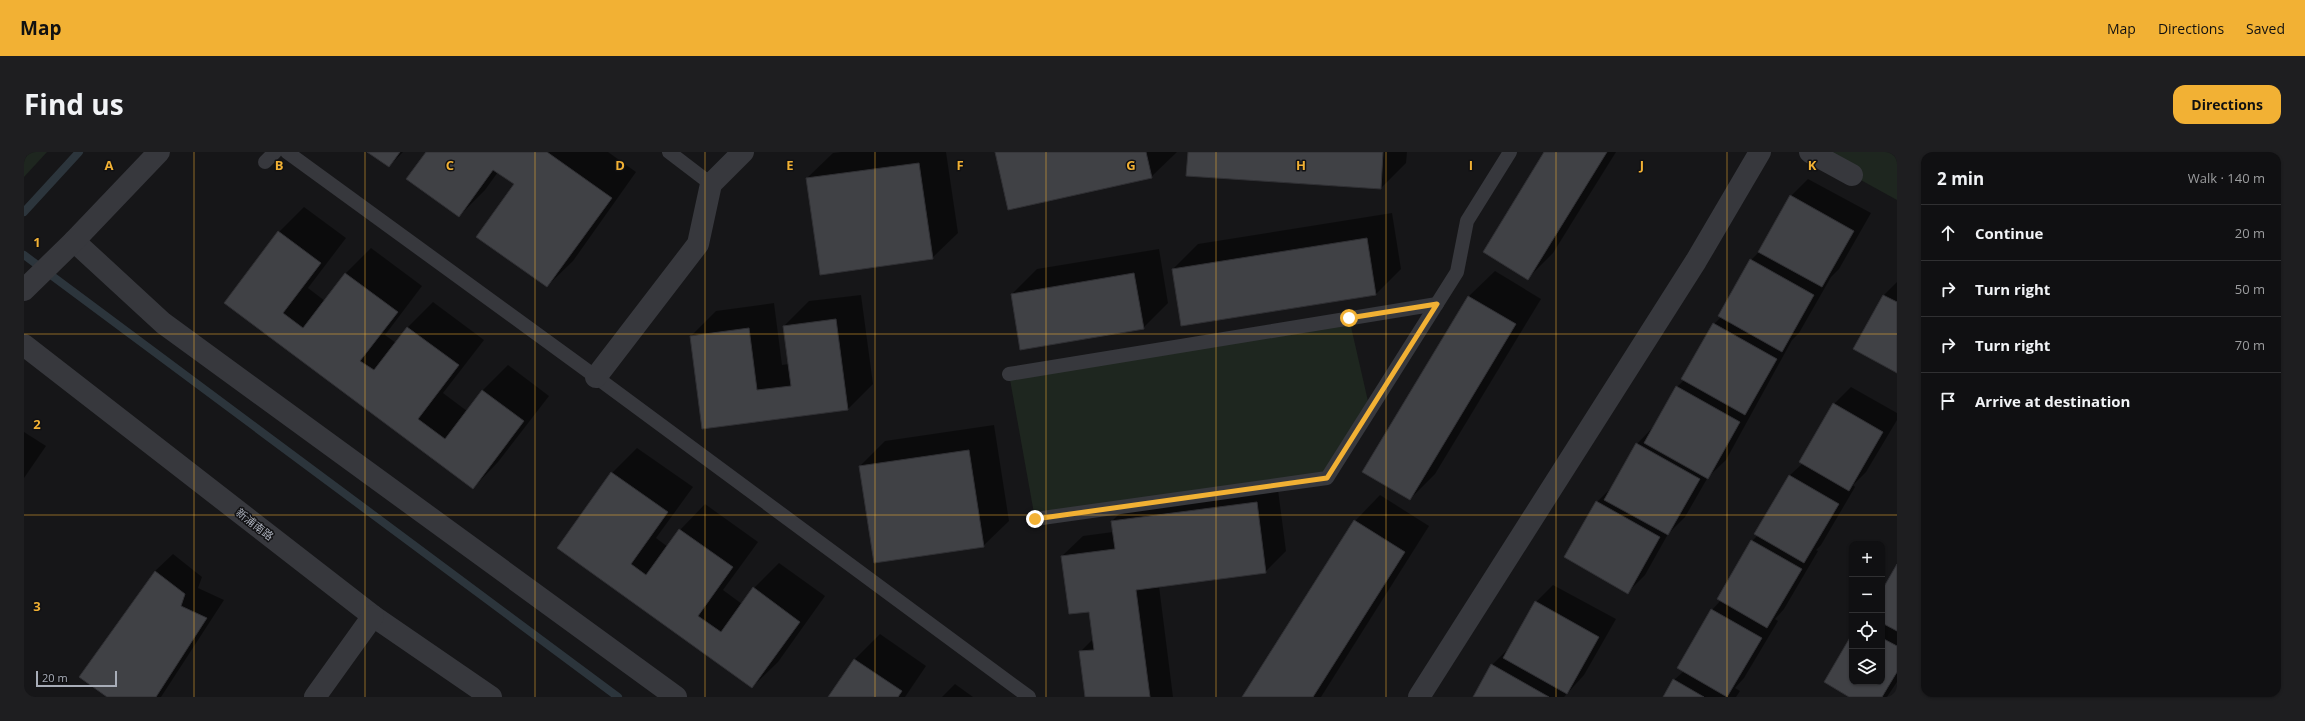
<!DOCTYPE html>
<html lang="en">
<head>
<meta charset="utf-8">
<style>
  body { margin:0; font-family:"Open Sans","Noto Sans SC",sans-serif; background:#1e1e20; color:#f1f3f6 }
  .controls { position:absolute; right:12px; bottom:12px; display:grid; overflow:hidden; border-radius:8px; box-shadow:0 1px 3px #0004 }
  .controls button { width:36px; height:36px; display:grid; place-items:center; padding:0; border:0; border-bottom:1px solid #303032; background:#101012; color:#f1f3f6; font:20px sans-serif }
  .scale { position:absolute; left:12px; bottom:10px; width:81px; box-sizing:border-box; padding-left:4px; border:2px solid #a8adb8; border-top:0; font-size:11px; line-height:14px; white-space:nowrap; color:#a8adb8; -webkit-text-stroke:3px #111113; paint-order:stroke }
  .stop { position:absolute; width:12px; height:12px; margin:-9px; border:3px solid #f2b134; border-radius:50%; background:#fff }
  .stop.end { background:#f2b134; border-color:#fff; box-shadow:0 1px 4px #0008 }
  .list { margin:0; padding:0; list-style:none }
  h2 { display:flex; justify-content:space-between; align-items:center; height:52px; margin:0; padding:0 16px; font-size:17px }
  h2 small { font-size:13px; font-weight:400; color:#9c9d9f }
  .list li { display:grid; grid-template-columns:26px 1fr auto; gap:12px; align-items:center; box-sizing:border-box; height:56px; padding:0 16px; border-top:1px solid #303032 }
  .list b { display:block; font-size:15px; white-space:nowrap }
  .list em { font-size:13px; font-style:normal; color:#9c9d9f }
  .icon { flex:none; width:22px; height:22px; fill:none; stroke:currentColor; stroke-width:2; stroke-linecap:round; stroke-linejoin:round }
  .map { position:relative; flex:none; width:1873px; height:545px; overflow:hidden; border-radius:12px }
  header { display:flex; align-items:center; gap:24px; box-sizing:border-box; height:56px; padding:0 20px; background:#f2b134; color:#111 }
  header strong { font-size:19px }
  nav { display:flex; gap:22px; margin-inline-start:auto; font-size:14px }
  .intro { display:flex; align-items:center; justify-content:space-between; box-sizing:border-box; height:96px; padding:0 24px }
  h1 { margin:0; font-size:28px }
  .button { padding:10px 18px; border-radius:12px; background:#f2b134; color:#111; font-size:14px; font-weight:700 }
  main { display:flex; gap:24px; padding:0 24px }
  aside { flex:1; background:#101012; border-radius:12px; box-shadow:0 1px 3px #0004 }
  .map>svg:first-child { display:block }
</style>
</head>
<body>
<header>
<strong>Map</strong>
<nav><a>Map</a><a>Directions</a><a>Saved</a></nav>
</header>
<div class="intro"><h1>Find us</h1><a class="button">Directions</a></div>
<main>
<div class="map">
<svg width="1873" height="545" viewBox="0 0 1873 545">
  <rect width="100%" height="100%" fill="#161618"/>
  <!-- green -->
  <g fill="#1e261f">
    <path d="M0 0H23L0 25Z"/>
    <path d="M1786 0H1873V48Z"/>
    <path d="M1325 166 1346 258 1303 326 1011 367 985 222Z"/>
  </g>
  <!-- shadow -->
  <g fill="#0007">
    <path d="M345 0H379L365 14Z"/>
    <path d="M403 0H584L612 20 549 109 523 134 491 32 474 20 461 38 435 64Z"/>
    <path d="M817 0H922L934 81 908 106 783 26 809 1Z"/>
    <path d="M972 0H1153L1127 25Z"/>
    <path d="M1165 0H1383L1382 11 1357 36Z"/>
    <path d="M1522 0H1592L1529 101 1504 126Z"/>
    <path d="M1784 27 1847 61 1815 117 1807 125 1775 181 1768 188 1702 308 1684 325 1661 365 1644 382 1621 423 1604 440 1573 350 1590 333 1613 292 1630 274 1653 235 1660 228 1690 172 1697 165 1727 108 1735 100 1767 44Z"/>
    <path d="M280 55 322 86 284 136 301 149 321 122 347 96 398 134 361 183 372 191 384 175 409 150 460 188 419 241 443 259 459 238 484 213 525 244 474 310 449 336 202 150 255 80Z"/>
    <path d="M1368 61 1377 117 1352 142 1149 117 1174 92Z"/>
    <path d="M1135 97 1144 151 1119 176 988 142 1013 117Z"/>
    <path d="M1471 119 1517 147 1411 322 1386 347 1340 319 1445 144Z"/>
    <path d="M1873 130V220L1830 196 1860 143Z"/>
    <path d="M837 143 849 232 823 258 679 276 667 184 692 159 750 151 758 213 765 212 760 174 785 149Z"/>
    <path d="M1827 235 1873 261V268L1842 320 1829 333 1831 335 1797 393 1792 398 1794 399 1760 457 1751 467 1754 469 1720 526 1711 536 1716 539 1712 545H1640L1650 528 1660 519 1655 516 1688 458 1697 448 1695 447 1728 389 1734 383 1765 324 1779 311 1810 252Z"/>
    <path d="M970 273 985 369 959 394 836 314 861 289Z"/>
    <path d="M0 280 22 294 0 326Z"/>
    <path d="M613 296 669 335 632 386 644 395 656 378 681 352 734 390 699 438 718 452 730 436 755 411 801 444 754 510 728 535 534 396 588 321Z"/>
    <path d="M1253 330 1262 399 1241 420 1135 434 1149 545H1062L1056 500 1070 486 1066 459 1038 404 1059 384 1089 380 1088 369 1109 348Z"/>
    <path d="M1356 343 1405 374 1297 545H1219L1331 369Z"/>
    <path d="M149 402 178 425 174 436 200 448 137 545H85L56 525 131 419Z"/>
    <path d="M1873 414V530L1863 545H1827L1828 484V530H1858V440Z"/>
    <path d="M1529 433 1592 467 1560 523 1540 545H1450L1468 513 1485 496 1512 450Z"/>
    <path d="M856 482 902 514 881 545H805L831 507Z"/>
    <path d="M931 532 949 545H918Z"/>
  </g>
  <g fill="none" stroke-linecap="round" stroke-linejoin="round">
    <!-- stream -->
    <g stroke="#2c353c" stroke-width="8">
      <path d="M0 60 55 0"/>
      <path d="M0 103 594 545"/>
    </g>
  </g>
  <!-- building -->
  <g fill="#404145" stroke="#303034">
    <path d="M343 0H376L365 15Z"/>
    <path d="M402 0H523L588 46 523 135 452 85 490 32 469 18 435 65 382 27Z"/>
    <path d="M971 0H1122L1128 26 984 58Z"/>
    <path d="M1164 0H1359L1357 37 1162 24Z"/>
    <path d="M1520 0H1583L1504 128 1459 100Z"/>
    <path d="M895 11 909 107 796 123 782 26Z"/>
    <path d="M1766 43 1830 79 1798 135 1734 100Z"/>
    <path d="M254 79 297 111 259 161 279 176 321 121 374 160 336 209 350 218 383 175 435 213 394 267 421 287 458 238 500 269 449 337 200 151Z"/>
    <path d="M1343 86 1352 143 1157 174 1148 117Z"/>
    <path d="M1726 107 1790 143 1758 200 1694 164Z"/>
    <path d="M1110 121 1120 177 996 198 987 142Z"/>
    <path d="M1859 143 1873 150V221L1829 197Z"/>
    <path d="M1444 144 1492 172 1386 348 1338 320Z"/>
    <path d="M812 167 824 258 678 277 666 184 725 176 733 238 767 234 759 174Z"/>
    <path d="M1689 171 1753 207 1721 263 1657 227Z"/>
    <path d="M1652 234 1716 270 1684 327 1620 291Z"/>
    <path d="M1809 251 1859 280 1825 339 1775 310Z"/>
    <path d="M1612 291 1676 327 1644 383 1580 348Z"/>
    <path d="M945 298 960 395 850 411 835 314Z"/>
    <path d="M587 320 644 360 607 412 622 423 655 377 709 415 674 464 697 480 729 435 776 470 728 536 533 396Z"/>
    <path d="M1765 323 1815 352 1780 411 1730 382Z"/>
    <path d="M1572 349 1636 385 1604 442 1540 405Z"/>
    <path d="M1233 350 1242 421 1112 438 1126 545H1061L1055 499 1070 498 1065 460 1045 462 1037 404 1091 397 1087 369Z"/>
    <path d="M1330 368 1381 400 1289 545H1218Z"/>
    <path d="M1727 388 1778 417 1743 476 1693 447Z"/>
    <path d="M1873 412V479L1858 471V438Z"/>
    <path d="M131 419 161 442 157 454 183 466 132 545H83L55 525Z"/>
    <path d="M1511 449 1575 485 1543 542 1479 506Z"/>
    <path d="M1687 457 1738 486 1703 545 1653 516Z"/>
    <path d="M1828 482V530H1858V486L1873 494V520L1858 545H1825L1800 530Z"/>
    <path d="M830 507 878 539 874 545H804Z"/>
    <path d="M1467 512 1525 545H1449Z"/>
    <path d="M1649 527 1680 545H1639Z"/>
  </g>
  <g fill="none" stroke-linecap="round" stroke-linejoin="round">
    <!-- service -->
    <g stroke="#37383d" stroke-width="14">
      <path d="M263 0 572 225 1005 545"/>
      <path d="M645 0 687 32"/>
      <path d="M241 10 251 0"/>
      <path d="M985 222 1413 152"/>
      <path d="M1011 367 1303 326 1433 120 1443 69 1486 0"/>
    </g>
    <!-- minor -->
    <g stroke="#37383d" stroke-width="22">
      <path d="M50 89 139 171 652 545"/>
      <path d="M0 138 50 89 135 0"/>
      <path d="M572 225 674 92 687 32 719 0"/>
      <path d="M1395 545 1672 109 1736 0"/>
    </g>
    <!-- tertiary -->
    <g stroke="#37383d" stroke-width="22">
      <path d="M1786 0 1828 23"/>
      <path d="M0 193 349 464 467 545"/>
      <path d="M291 545 349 464"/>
    </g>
  </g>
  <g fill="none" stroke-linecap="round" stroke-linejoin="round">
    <!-- route -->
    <path stroke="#f2b134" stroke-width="5" d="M1011 367 1303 326 1413 152 1325 166"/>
  </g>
  <!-- grid -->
  <path fill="none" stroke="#f2b134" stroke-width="1" stroke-opacity="0.55" d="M170 0V545M341 0V545M511 0V545M681 0V545M851 0V545M1022 0V545M1192 0V545M1362 0V545M1532 0V545M1703 0V545M0 182H1873M0 363H1873"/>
  <g text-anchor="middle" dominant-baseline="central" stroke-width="3" stroke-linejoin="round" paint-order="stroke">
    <!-- street labels -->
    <g font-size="11" fill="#a8adb8" stroke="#111113">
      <text transform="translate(231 372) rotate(38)">新浦南路</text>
    </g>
  </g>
  <g font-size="13" text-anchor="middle" font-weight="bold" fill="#f2b134" stroke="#111113" stroke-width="3" stroke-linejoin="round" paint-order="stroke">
    <text x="85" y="18">A</text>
    <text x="255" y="18">B</text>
    <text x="426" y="18">C</text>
    <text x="596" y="18">D</text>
    <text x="766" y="18">E</text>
    <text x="936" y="18">F</text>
    <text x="1107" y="18">G</text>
    <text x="1277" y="18">H</text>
    <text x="1447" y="18">I</text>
    <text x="1618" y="18">J</text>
    <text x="1788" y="18">K</text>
    <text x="13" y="95">1</text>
    <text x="13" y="277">2</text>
    <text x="13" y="459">3</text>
  </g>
</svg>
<div class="controls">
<button>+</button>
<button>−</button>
<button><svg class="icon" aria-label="locate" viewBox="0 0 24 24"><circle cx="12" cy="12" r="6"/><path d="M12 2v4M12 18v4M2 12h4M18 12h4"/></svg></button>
<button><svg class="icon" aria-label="layers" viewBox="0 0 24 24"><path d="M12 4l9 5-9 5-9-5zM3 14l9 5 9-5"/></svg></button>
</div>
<div class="scale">20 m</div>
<div class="stop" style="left:1325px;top:166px"></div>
<div class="stop end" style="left:1011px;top:367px"></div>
</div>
<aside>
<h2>2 min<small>Walk · 140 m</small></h2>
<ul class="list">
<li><svg class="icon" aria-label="ahead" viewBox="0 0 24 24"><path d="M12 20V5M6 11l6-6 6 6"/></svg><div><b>Continue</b></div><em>20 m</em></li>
<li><svg class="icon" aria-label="right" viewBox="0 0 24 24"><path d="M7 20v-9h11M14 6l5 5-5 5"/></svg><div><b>Turn right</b></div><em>50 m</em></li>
<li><svg class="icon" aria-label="right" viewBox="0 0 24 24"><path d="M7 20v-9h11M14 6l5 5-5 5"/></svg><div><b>Turn right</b></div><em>70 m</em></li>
<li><svg class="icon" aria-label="arrive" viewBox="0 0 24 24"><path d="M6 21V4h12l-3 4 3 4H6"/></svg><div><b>Arrive at destination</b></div></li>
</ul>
</aside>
</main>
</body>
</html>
